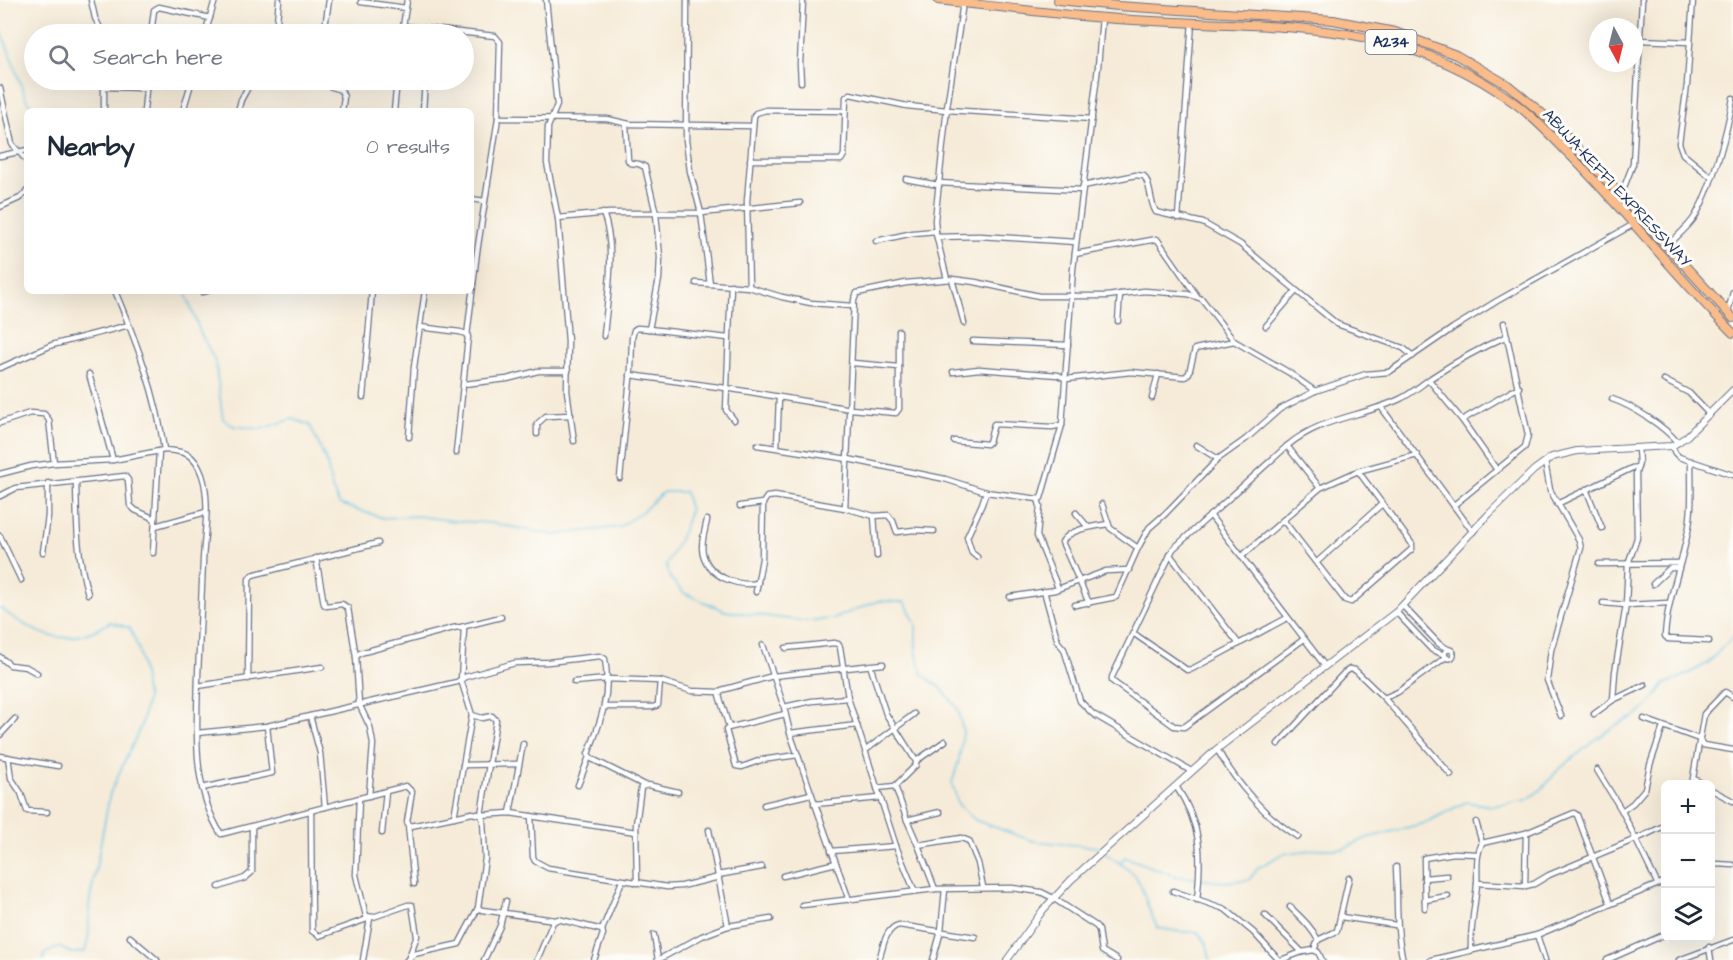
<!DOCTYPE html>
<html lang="en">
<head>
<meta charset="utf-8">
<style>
  body { margin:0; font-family:"Architects Daughter",sans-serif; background:#f2f2f3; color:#1f2937 }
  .controls { position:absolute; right:18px; bottom:18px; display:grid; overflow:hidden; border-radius:9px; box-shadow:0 6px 24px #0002 }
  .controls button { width:54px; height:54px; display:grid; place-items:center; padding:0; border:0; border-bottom:2px solid #e0e1e3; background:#fff; color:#1f2937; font:30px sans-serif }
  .compass { position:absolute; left:1589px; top:18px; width:54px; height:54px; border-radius:50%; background:#fff; box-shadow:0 6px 24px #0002; rotate:173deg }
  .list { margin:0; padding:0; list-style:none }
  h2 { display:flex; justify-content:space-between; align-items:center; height:78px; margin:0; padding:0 24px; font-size:26px }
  h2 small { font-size:20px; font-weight:400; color:#747a83 }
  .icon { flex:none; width:33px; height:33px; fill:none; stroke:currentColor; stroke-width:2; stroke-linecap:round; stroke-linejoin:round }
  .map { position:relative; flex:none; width:1733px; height:960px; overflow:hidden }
  .search { position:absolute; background:#fff; box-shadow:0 6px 24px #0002; left:24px; top:24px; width:450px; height:66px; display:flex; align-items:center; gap:15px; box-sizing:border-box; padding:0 21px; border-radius:33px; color:#747a83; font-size:22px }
  .panel { position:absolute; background:#fff; box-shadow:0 6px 24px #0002; left:24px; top:108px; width:450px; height:186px; border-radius:9px }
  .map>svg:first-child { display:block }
</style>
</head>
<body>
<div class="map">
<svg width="1733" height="960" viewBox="0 0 1733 960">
  <rect width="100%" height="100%" fill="#fdfcf7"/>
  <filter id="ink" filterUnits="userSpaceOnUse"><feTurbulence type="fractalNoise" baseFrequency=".0167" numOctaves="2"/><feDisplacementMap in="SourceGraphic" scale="12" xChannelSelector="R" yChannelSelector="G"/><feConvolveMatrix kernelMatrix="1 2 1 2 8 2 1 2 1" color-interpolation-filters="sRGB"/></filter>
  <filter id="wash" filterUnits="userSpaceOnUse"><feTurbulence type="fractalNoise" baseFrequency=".008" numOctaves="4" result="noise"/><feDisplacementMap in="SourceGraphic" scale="24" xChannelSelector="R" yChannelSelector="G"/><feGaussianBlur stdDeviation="1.35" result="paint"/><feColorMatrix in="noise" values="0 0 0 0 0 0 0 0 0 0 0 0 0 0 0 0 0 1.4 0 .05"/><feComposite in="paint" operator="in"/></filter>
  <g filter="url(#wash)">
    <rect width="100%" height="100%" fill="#f6ebd8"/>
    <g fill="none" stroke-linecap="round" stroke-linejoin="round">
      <!-- stream -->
      <g stroke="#68c4e6" stroke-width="1.5">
        <path d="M0 27 27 101 38 111"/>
        <path d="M185 291 200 332 215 361 223 419 233 426 260 429 293 419 310 425 327 463 332 489 339 504 383 518 417 516 454 521 491 523 554 535 620 527 645 509 663 492H685L690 511 681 536 666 565 670 578 684 593 725 611 805 621 832 619 878 601 905 602 916 624V651L922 674 941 688 958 709 963 732 959 760 952 783 958 804 975 820 1033 841 1097 847 1101 850"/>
        <path d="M0 608C40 637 65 650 110 622L130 628 139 650 147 699 141 726 110 793 89 905V934L85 952 71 953 59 947 44 954 43 960"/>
        <path d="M1105 853C1115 861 1131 868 1138 880 1146 896 1148 913 1158 928L1181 932H1198L1207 944 1210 960"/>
        <path d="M1120 863 1125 857 1175 876 1222 882 1249 880 1259 867 1283 854 1318 849H1343L1367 838 1425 823 1466 802 1492 806 1527 800 1543 788 1557 771 1595 740 1618 724 1634 717 1649 705 1665 684 1682 677 1708 663 1733 636"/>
      </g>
    </g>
  </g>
  <g filter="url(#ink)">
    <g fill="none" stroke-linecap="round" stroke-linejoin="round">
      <defs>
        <g id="minor">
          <path d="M91 0 95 18 103 34"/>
          <path d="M546 0 557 105 548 127 547 163 558 218 568 341 567 391 574 441"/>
          <path d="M687 0 686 140 690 171 701 213 710 284"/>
          <path d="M1693 0 1687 85 1679 143 1683 154 1711 177"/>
          <path d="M361 2 406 8"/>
          <path d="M403 26 495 36 500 42 498 118 477 252 467 336"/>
          <path d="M106 34H150"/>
          <path d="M151 34 154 10 159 7 210 18"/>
          <path d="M205 34 215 0"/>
          <path d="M273 34 277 21 279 0"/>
          <path d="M324 34 329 0"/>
          <path d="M402 34 407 0"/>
          <path d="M1640 40 1690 42"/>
          <path d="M104 80V111"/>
          <path d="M320 80 323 84 341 90 344 97 342 111"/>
          <path d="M801 82 800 64 803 0"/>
          <path d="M104 87 146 88"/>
          <path d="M0 88 12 144 27 161"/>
          <path d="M144 111 147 80"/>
          <path d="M183 111 192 80"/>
          <path d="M238 111 241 100 252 80"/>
          <path d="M394 111 397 80"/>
          <path d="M423 111 425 80"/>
          <path d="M498 118 607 119 629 124 753 126"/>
          <path d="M626 124 628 160 630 163 639 164 645 167 656 214 660 257 659 279 649 329"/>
          <path d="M0 156 27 150"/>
          <path d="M750 160H841L844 155 846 97 850 94 907 106 947 110 1092 119"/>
          <path d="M906 179 938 185"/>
          <path d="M938 183 1082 190"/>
          <path d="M1083 186 1136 175 1144 176C1152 187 1149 201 1156 212L1203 223 1240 244 1337 324 1403 348 1413 356"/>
          <path d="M1621 195 1633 164 1642 0"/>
          <path d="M471 199 485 201"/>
          <path d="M0 207 20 198 27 191"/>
          <path d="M603 213C617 248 607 299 604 336"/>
          <path d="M558 218 609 213H701L800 203"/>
          <path d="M1178 218 1192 22"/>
          <path d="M937 237 979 236 1076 242"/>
          <path d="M876 241 913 233 936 231"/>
          <path d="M1667 246C1677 236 1689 227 1696 215 1713 184 1727 133 1733 98"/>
          <path d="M1075 254 1157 239 1197 296"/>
          <path d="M947 279 936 234 935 220 947 107 963 3"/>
          <path d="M952 279 964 323"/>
          <path d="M696 283 749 287 782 297 811 303 853 306"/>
          <path d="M731 285 726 410 734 420"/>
          <path d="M749 287 747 201 754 116 756 113 766 110 845 111"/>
          <path d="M115 291C136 341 157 395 164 450 185 451 194 453 202 475 211 502 204 534 203 561 201 599 200 637 198 675 197 729 191 786 221 834L406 786 412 792 407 822 411 826 472 813 481 815 483 820 485 858 478 908 482 910 555 920"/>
          <path d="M202 292 207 291"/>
          <path d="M1728 312 1733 292"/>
          <path d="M1118 321 1120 294"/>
          <path d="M1266 326 1296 291"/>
          <path d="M420 327 460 332 466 334 468 337 456 453"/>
          <path d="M973 341 1068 345"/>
          <path d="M853 363 899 367"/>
          <path d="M0 368 52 345 129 325"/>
          <path d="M953 372 979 369 1058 375 1066 379 1131 372 1185 377 1189 373 1195 349 1234 341"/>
          <path d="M89 374 113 460"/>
          <path d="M630 375 726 388 851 409 896 413 899 409V331"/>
          <path d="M1429 380 1462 420 1497 470"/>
          <path d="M1664 380 1689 393 1710 415"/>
          <path d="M464 384 507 379 538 371H568"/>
          <path d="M363 397 372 291"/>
          <path d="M1152 398 1158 374"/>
          <path d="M1612 399C1633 406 1664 426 1678 443"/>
          <path d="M1381 407 1473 532"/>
          <path d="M1462 420 1519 387"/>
          <path d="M0 423 30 413 44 414 49 420 54 463"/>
          <path d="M537 434V424L546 416 571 415"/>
          <path d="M409 437 414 367 425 291"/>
          <path d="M954 441 987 444 989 442 994 424 1052 427 1062 425"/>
          <path d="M757 445 848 459 945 479 986 492 1038 499 1041 498 1062 425 1073 269 1098 67 1102 17"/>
          <path d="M1196 445 1218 459"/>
          <path d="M1287 446 1320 488"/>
          <path d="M1672 446 1675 453 1679 457 1733 475"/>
          <path d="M777 447 779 398"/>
          <path d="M1691 461C1691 486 1693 512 1687 536 1680 570 1667 601 1665 636L1668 639 1709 641"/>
          <path d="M1545 462 1550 490 1579 540 1581 548 1551 650 1547 680 1561 716"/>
          <path d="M0 474 31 466 54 463 113 460 164 450"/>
          <path d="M620 478 631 369 632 338 634 330 637 328 649 329 728 338"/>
          <path d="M76 481C77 522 76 553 88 594"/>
          <path d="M1586 489 1602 528"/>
          <path d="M0 496 16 488 125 476 128 480 130 505 135 510 155 519"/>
          <path d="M1038 499 1040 506 1037 536 1058 588"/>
          <path d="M1102 504 1110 528 1138 548"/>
          <path d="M1557 504 1632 468 1638 467"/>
          <path d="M1454 505 1525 447 1528 435 1504 323"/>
          <path d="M740 506 763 503 767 497 775 496 845 508 874 516 888 515 893 521 897 532 914 530 934 531"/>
          <path d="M845 508 854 300 857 293 906 283 952 279 975 282 1039 296H1107L1144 291 1188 294 1202 299 1234 341 1288 372 1315 391"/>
          <path d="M1076 513 1088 527"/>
          <path d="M1210 515 1325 666"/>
          <path d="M874 516 877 556"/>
          <path d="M707 520C705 531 700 544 703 554 709 577 738 587 758 583"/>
          <path d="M1283 520 1345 600 1351 602 1412 549V544L1358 471"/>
          <path d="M155 526 206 512"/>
          <path d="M0 536 21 580"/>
          <path d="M43 552 48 516V483"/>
          <path d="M153 553 159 451"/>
          <path d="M1170 555 1239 644"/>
          <path d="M1242 556 1320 488 1358 471 1417 455"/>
          <path d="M977 557 972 553 967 537 982 504 986 492"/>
          <path d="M316 558 324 604 326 606 342 604 348 608 356 657"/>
          <path d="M1317 562 1382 504"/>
          <path d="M1599 564 1680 563"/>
          <path d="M1653 584 1670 568H1679"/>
          <path d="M1044 591 1058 642 1064 649 1080 701 1093 714 1191 771"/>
          <path d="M756 592 762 559 763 503"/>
          <path d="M1010 597 1055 590 1106 571 1129 570"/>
          <path d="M1089 603 1062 542C1069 529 1095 526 1108 524"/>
          <path d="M1603 603 1626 605 1669 603"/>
          <path d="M1075 605 1116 597 1138 548 1149 528 1165 514 1218 459 1246 439 1280 409 1315 391 1366 374 1389 372 1453 328 1497 301 1634 224"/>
          <path d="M1403 606 1439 644 1448 649"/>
          <path d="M1396 612 1432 650 1445 655"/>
          <path d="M461 627 501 617"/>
          <path d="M1133 633 1187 670 1192 669 1287 618"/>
          <path d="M1304 639 1184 727 1174 726 1112 681V677L1173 549 1287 446C1321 417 1362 417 1400 399 1411 394 1421 385 1431 378 1455 362 1480 348 1507 336"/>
          <path d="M763 645 784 707 790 733 849 900"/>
          <path d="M786 648 834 643 838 644 840 647 848 698 896 846 915 892"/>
          <circle cx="1449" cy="654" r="4.5"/>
          <path d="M0 657 10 665 26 667 37 673"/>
          <path d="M870 665 886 714 916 761V765L895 786"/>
          <path d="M248 679 249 579 252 575 378 543"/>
          <path d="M574 682 608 679 660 681 692 691 719 692"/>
          <path d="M198 686 322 667"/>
          <path d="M1384 698 1398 692 1446 657"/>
          <path d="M1613 700 1615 672 1626 605 1628 564 1637 538 1636 473 1639 463 1638 448"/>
          <path d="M604 707H653L658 705 660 681"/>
          <path d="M784 707 812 701 848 698"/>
          <path d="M785 714 728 728 726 730 736 766 742 767 761 760 798 755"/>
          <path d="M1594 714 1613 700 1645 685"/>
          <path d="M472 715 482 718 492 716 496 720 481 815 510 813 636 832"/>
          <path d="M310 716 320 753 325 807"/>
          <path d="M1644 719 1699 739 1703 745 1733 750"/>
          <path d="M729 727 719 695 722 690 773 676 883 664"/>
          <path d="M197 733 267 726 457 682 465 677 515 663 548 662 600 656 605 659C611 694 601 721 588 754L592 759 644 785"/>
          <path d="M790 733 857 725"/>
          <path d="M0 735 15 719"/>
          <path d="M1278 744 1344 673 1350 669 1355 670 1384 698 1451 775"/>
          <path d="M1217 749C1236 783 1265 817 1298 837"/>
          <path d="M866 750 914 714"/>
          <path d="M0 756 58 766"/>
          <path d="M8 757 11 778 21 793 27 811 47 812"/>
          <path d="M916 761 945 741"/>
          <path d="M463 765 519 764"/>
          <path d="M1597 770 1622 811 1657 883"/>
          <path d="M1694 779 1703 784"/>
          <path d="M1692 784 1704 714 1725 692 1733 697"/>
          <path d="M578 785 589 757"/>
          <path d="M1176 786C1202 825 1202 855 1197 900"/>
          <path d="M202 788 272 773 267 726"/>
          <path d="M877 788 895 786 907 820 918 845 961 838 969 841 978 863 983 887"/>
          <path d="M1710 789 1733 801"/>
          <path d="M369 796 373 744 370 727 359 704 356 657 360 653 457 627 464 629 461 680 472 715 454 817"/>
          <path d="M359 798 356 875 366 916 373 917 408 905H412L417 936 409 957"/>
          <path d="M814 804 880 798"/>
          <path d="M764 805 811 794"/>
          <path d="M311 811 312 931 319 936 370 918 363 960"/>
          <path d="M1622 811 1633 803 1645 789 1650 765 1663 727"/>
          <path d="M510 813 523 744"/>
          <path d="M531 816 533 857 535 861 548 868 667 887 682 886 719 877"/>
          <path d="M907 820 940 812"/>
          <path d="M408 825 414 884"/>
          <path d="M709 830 728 926"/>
          <path d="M382 833 386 791"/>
          <path d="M1482 843 1526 833 1574 813 1577 815 1610 903"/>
          <path d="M918 845 935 889"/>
          <path d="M831 851 896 846"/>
          <path d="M1396 867C1398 898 1395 929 1403 960"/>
          <path d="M1710 867 1717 864 1733 865"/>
          <path d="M718 875 762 867"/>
          <path d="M783 876 836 863"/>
          <path d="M1424 878 1447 876"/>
          <path d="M637 883 636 825 641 787 648 785 678 792"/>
          <path d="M1477 883 1525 886 1534 884 1549 875 1643 836 1666 825"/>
          <path d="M1525 886 1526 833"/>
          <path d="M219 887 245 878 252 872V826"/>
          <path d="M1173 891 1225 909 1253 932 1279 960"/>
          <path d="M1425 900 1448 896"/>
          <path d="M802 905 935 889 1012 888 1041 892 1053 898 1096 926 1099 930 1102 951 1117 960"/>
          <path d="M1290 907C1300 917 1311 926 1318 940L1314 950"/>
          <path d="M1425 908 1424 858 1454 853 1477 854"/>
          <path d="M1265 915 1302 952"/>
          <path d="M1341 917 1396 925"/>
          <path d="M602 930 622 881"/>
          <path d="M654 935 658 960"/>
          <path d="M1537 935 1545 960"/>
          <path d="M130 937 157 960"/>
          <path d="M1318 940 1337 931 1349 878"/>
          <path d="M1709 947 1711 960"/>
          <path d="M1314 950 1318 952 1322 960"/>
          <path d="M1471 950C1470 928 1475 907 1477 884 1478 869 1475 857 1482 843L1476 822"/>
          <path d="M407 960 414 954 459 944 478 908"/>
          <path d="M484 960 500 926 506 901"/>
          <path d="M537 960 553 922 558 919 602 930 603 934 594 960"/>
          <path d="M658 960 702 936 728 926 771 919"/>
          <path d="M879 960C883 948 885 928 899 925L975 937"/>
          <path d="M933 960 941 931 945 889"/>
          <path d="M1281 960 1302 952 1314 950"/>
          <path d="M1431 960 1537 935 1666 881"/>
          <path d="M1607 960 1666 934"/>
          <path d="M1679 960 1733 940"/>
        </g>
        <path id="tertiary" d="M1007 960 1043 910 1071 880 1217 749 1396 612 1489 514 1534 470 1552 457 1577 451 1672 446 1686 437 1733 390"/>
        <g id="trunk">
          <path d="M938 0C1009 8 1081 18 1152 21 1285 28 1403 19 1516 104 1537 120 1554 139 1572 157 1628 214 1677 277 1733 333"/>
          <path d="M1058 0 1118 6 1333 20 1395 32 1456 55 1508 85 1556 125 1733 318"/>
        </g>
      </defs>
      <!-- minor casing -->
      <use href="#minor" stroke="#687189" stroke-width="7"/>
      <!-- tertiary casing -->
      <use href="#tertiary" stroke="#687189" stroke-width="8"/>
      <!-- trunk casing -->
      <use href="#trunk" stroke="#687189" stroke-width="10"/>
      <!-- minor -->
      <use href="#minor" stroke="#fff" stroke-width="4.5"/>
      <!-- tertiary -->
      <use href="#tertiary" stroke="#fff" stroke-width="6"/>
      <!-- trunk -->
      <use href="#trunk" stroke="#f9bc8a" stroke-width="8"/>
    </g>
  </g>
  <g text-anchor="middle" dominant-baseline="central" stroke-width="6" stroke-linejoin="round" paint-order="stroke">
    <!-- shield labels -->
    <rect fill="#fdfcf7" stroke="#5f6c8c" stroke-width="1.5" x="1365.5" y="30" width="51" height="24" rx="4.5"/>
    <g font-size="15" font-weight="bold" fill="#1b2f5e">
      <text x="1391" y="42">A234</text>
    </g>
    <!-- street labels -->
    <g font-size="16" fill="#1b2f5e" stroke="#fdfcf7">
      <text transform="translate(1617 188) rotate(47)">ABUJA-KEFFI EXPRESSWAY</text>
    </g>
  </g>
</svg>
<div class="controls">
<button>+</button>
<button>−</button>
<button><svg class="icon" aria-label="layers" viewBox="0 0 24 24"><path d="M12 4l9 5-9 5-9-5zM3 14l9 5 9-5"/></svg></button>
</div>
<svg class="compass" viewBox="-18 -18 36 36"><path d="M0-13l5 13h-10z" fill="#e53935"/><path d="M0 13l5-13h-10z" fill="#747a83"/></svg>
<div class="search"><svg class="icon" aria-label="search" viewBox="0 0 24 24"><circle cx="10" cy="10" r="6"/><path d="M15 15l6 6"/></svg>Search here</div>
<section class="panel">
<h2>Nearby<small>0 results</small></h2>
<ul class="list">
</ul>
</section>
</div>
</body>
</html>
